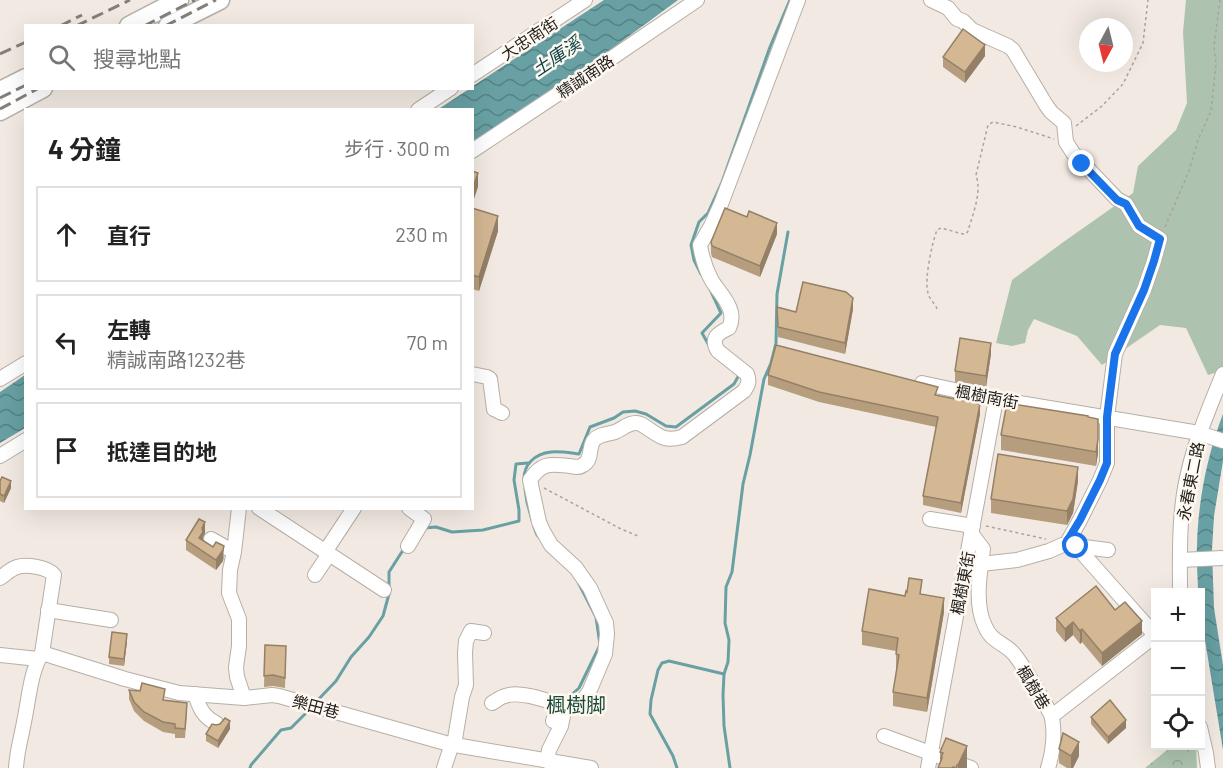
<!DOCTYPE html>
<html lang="zh-TW">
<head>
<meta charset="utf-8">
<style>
  body { margin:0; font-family:Barlow,"Noto Sans TC",sans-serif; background:#f2f2f2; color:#222 }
  .controls { position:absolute; right:18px; bottom:18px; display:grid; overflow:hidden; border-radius:0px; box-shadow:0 6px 24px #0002 }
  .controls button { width:54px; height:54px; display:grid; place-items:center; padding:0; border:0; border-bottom:2px solid #e0e0e0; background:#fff; color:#222; font:30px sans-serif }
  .compass { position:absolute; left:1079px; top:18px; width:54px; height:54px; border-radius:50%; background:#fff; box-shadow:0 6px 24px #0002; rotate:187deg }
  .stop { position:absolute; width:18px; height:18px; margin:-14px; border:4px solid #1a73e8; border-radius:50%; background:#fff }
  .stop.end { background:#1a73e8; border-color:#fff; box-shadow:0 2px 6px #0008 }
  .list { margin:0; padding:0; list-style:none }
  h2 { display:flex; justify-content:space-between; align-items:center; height:78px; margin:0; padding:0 24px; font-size:26px }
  h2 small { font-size:20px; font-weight:400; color:#767676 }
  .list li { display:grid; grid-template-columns:39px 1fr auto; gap:18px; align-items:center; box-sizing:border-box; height:96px; margin:0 12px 12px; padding:0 12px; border:2px solid #e0e0e0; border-radius:0px }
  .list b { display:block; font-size:22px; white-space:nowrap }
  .list p { margin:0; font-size:20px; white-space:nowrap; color:#767676 }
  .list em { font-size:20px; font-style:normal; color:#767676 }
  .icon { flex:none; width:33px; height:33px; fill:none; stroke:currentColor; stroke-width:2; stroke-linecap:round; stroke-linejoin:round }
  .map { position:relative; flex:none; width:1223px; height:768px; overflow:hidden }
  .search { position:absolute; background:#fff; box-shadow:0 6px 24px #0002; left:24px; top:24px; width:450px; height:66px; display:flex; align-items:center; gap:15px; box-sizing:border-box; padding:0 21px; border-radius:0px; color:#767676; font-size:22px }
  .panel { position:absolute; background:#fff; box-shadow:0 6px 24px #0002; left:24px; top:108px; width:450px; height:402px; border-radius:0px }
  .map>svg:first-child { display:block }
</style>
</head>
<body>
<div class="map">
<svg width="1223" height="768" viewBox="0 0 1223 768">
  <defs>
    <pattern id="park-crowns" width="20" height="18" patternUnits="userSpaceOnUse" patternTransform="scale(1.5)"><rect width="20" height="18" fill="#adc3af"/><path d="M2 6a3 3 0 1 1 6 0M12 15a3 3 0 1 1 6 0" fill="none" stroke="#95a796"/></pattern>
    <pattern id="water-waves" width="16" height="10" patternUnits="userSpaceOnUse" patternTransform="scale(1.5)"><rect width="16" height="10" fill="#68a0a3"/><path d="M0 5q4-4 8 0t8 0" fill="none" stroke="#558284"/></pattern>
  </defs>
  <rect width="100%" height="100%" fill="#f2eae2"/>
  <!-- grass -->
  <path fill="#adc3af" d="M1186 0H1223V367L1221 371 1208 375 1186 328 1160 325 1102 365 1077 336 1034 319 1028 330 1025 343 1012 346 996 343 1012 280 1062 243 1133 193 1138 166 1176 130 1187 103 1183 32Z"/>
  <!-- park -->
  <path fill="url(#park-crowns)" d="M1179 746H1196L1197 768H1145L1167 750Z"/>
  <!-- water -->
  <g fill="url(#water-waves)">
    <path d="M604 0H678L576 75 473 141 472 110H437L469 89 472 88 473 86Z"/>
    <path d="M25 375V428L0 443V392Z"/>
    <path d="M1223 414V461L1214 516 1212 550 1214 608 1223 665V750L1201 616 1200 592H1198C1198 577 1196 561 1197 546 1198 501 1207 456 1223 414Z"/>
  </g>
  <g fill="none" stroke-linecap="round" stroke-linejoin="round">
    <!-- stream -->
    <g stroke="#68a0a3" stroke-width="3">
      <path d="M701 274 694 260 691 245 699 222 708 213 722 182 770 47 790 0"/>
      <path d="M709 287 721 313 702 333 711 349"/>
      <path d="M524 479C524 472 526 466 531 461 544 448 562 452 579 454L590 427 614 418 623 412 635 411 646 414 666 426 676 427 734 384 739 375 738 374"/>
      <path d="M525 489 527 502 532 520"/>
      <path d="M534 527 537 535 541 539"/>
      <path d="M424 528 436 527 452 532 483 530 519 521V510L514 480 516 464 528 463"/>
      <path d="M567 699 579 688 600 645 596 617 578 582"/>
      <path d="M315 703 336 681 351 657 369 637 383 616 389 594V572L405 547"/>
      <path d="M250 768 251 765 281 730 291 728 309 710"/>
      <path d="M677 768 673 756 650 714 651 700 658 670 662 663 669 661 724 674"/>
      <path d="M730 768 724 726 723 695 724 674 728 662 729 640 725 623 726 587 732 572 743 484 750 455 764 379 771 363 776 343 777 294 788 232"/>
    </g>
    <defs>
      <g id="minor">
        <path d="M931 0 948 8 957 19 963 21 972 30 1008 46 1013 50 1046 105 1051 112 1064 123 1066 142 1073 153 1117 199 1126 204 1139 226 1160 239 1154 261 1144 290 1115 354 1107 417V463L1100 480 1080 520 1067 543 1049 551 1017 560 981 564"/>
        <path d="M472 75 585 0"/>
        <path d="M418 110 451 88"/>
        <path d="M472 151 597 68 697 0"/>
        <path d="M472 374 487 377 490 379 494 409 502 413"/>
        <path d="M0 379 26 363"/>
        <path d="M922 383 996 399 1199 433 1223 441"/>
        <path d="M0 456 26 440"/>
        <path d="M239 508 234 552 230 570 229 593 239 619V646L236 667 237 677 244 698"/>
        <path d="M259 508 384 590"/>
        <path d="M930 519 973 526"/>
        <path d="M971 533 983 549C980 572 974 604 985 626 991 642 1005 643 1014 654 1021 662 1050 710 1052 718 1055 735 1053 752 1048 768"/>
        <path d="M211 539 232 551"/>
        <path d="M408 546 424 519 409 508"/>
        <path d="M1076 546 1155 635"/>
        <path d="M1076 546 1108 550"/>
        <path d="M325 552 354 508"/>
        <path d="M1180 560 1223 558"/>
        <path d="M315 575 329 554"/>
        <path d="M0 578C5 575 10 569 17 567 27 564 47 567 54 575L42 653C30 673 29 699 24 722 21 739 17 750 16 768"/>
        <path d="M1180 592C1180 565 1179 537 1182 510 1186 462 1205 418 1223 374"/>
        <path d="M48 610 111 620"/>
        <path d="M42 653 125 679 179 693 244 698 272 695 279 696 449 744 591 768"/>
        <path d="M0 655 38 659"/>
        <path d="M195 694C199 707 203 717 216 723"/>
        <path d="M492 703C496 701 500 697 505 696 518 691 543 699 556 704L558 710 553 721"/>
        <path d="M1052 716 1156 635"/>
        <path d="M1200 727 1206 753 1208 768"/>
        <path d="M884 736 971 768"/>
        <path d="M547 761 549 750 561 726 565 706 583 700 589 692 605 654 607 634 606 623 590 588 576 568 551 545 543 531 539 522 530 480C542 462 550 464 570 466 575 467 579 468 583 465 593 460 588 447 594 440 599 434 608 434 615 432 623 429 627 423 636 423 640 423 641 424 644 426 660 436 663 442 682 437L744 391C748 385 750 382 747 374L718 351C710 338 718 333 729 328 738 310 721 295 712 281 706 270 702 258 700 245L711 226 721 204 798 0"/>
        <path d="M444 768 451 747 455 739 462 697 466 685 465 653 466 641 471 631 484 633"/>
        <path d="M928 768 996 399"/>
      </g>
      <g id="major">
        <path d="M129 26 179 0"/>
        <path d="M168 26 220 0"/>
        <path d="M0 91 26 78"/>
        <path d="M0 111 43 88"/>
      </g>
    </defs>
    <!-- minor casing -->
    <use href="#minor" stroke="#b6afa7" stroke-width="16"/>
    <!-- major casing -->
    <use href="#major" stroke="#b6afa7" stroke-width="21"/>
    <!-- path -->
    <g stroke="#a9a39d" stroke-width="1.5" stroke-dasharray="3 3" stroke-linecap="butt">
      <path d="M1076 126 1102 106 1123 84 1143 43 1148 0"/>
      <path d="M1165 227 1189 171 1198 140 1211 111 1216 64 1214 47 1220 0"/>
      <path d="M937 309C935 303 929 299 928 293 924 280 932 243 937 230L941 228 963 234H966L968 231C973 213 982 193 976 175L988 125 993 122 1017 127 1054 139"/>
      <path d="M544 488 621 529 638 536"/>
      <path d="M986 526 1046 539"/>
    </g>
    <!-- minor -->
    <use href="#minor" stroke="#fff" stroke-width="14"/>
    <!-- major -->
    <use href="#major" stroke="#fff" stroke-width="18"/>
    <!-- rail -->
    <g stroke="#847f7a" stroke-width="3" stroke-dasharray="12 6" stroke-linecap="butt">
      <path d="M60 26 82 15"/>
      <path d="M76 26 130 0"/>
      <path d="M144 26 195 0"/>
      <path d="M165 26 216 0"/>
      <path d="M0 54 26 42"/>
      <path d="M0 98 26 85"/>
      <path d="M0 109 39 88"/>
    </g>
  </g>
  <!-- wall -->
  <g fill="#b69d7e">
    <path d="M985 56 965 83 943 67V57Z"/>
    <path d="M472 208 498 231 479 291 472 289Z"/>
    <path d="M777 234 760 277 712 257 711 253V242Z"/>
    <path d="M777 307 796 312 853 309 845 354 778 337Z"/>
    <path d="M991 354 986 387 955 382V371Z"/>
    <path d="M768 375 938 396 980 414 961 513 923 505V496L936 427 819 402 768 385Z"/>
    <path d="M1007 403 1098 453 1096 466 1001 450V435Z"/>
    <path d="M0 481 11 488 4 503 0 501Z"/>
    <path d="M1078 481 1073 513 1067 525 991 513V499Z"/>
    <path d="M205 533 203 537V540L224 557 223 561 216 570 186 550V540Z"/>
    <path d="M922 594 944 612 927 712 893 706V692L897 669H896V651L862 645V631L905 596Z"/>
    <path d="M1115 610 1142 634 1102 666 1082 642 1080 644 1073 635 1065 642 1056 631V618Z"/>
    <path d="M127 641 124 666 109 664V657Z"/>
    <path d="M265 645 286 646 285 688 273 686 264 687Z"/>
    <path d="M129 690 164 700 187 713 185 738H175V734L163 732 144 721 134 711 129 699Z"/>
    <path d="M1091 717 1126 728 1108 744 1091 724Z"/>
    <path d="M230 729 218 748 206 741V734Z"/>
    <path d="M1059 749 1079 756 1073 768H1067L1059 763Z"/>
    <path d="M940 752 967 768H938L940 764Z"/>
  </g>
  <!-- shaded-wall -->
  <g fill="#948067">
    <path d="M985 45V56L965 83V72Z"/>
    <path d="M478 173V187L472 205V190Z"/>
    <path d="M498 216V231L479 291V277Z"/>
    <path d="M777 223V234L760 277V266Z"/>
    <path d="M853 298V309L845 354V343Z"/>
    <path d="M991 343V354L986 387V376Z"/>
    <path d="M980 404V414L961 513V503Z"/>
    <path d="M1098 439V453L1096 466V452Z"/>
    <path d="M1078 467V481L1073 513 1067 525V511Z"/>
    <path d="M11 481V488L4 503V496Z"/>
    <path d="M205 522V533L203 537V543L199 538Z"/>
    <path d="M224 546 223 561 216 570V560Z"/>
    <path d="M944 598V612L927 712V698Z"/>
    <path d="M1142 621V634L1102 666V653Z"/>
    <path d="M1073 622V635L1065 642V629Z"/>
    <path d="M1082 629V642L1080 644V631Z"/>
    <path d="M127 634V641L124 666V659Z"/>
    <path d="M1126 720V728L1108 744V737Z"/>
    <path d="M230 721V729L218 748V741Z"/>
    <path d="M1079 742V756L1073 768H1071V756Z"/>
    <path d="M967 746V768H958V765Z"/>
  </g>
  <!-- building -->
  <g fill="#d4b793" stroke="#948067" stroke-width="1.5">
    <path d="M963 29 985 45 965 72 943 57Z"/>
    <path d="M472 171 478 173 472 190Z"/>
    <path d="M472 208 498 216 479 277 472 275Z"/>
    <path d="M725 208 747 217 749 211 777 223 760 266 712 246 711 242Z"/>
    <path d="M803 282 846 292 853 298 845 343 778 327 777 307 796 312Z"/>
    <path d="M960 338 991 343 986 376 955 371Z"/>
    <path d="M776 345 938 387 935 395 980 404 961 503 923 496 938 417 819 392 768 375Z"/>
    <path d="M1007 403 1088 416V417L1098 419V439L1096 452 1001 435Z"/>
    <path d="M998 454 1078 467 1073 499 1067 511 991 499Z"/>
    <path d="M2 477 11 481 4 496 0 494V481Z"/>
    <path d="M199 519 205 522 202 528 203 532 199 538 213 547 216 542 224 546 223 550 216 560 186 540Z"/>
    <path d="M909 578 922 580 920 594 944 598 927 698 893 692 899 655 896 654 898 638 862 631 869 589 905 596 906 591 907 592Z"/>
    <path d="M1096 586 1115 610 1125 602 1142 621 1102 653 1082 629 1080 631 1073 622 1065 629 1056 618Z"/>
    <path d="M112 632 127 634 124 659 109 657Z"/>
    <path d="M265 645 286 646 285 678 273 675 264 676Z"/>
    <path d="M142 683 165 689 163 700 187 703 185 729 175 728V724L163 722 144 712 134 702 129 690 140 691Z"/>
    <path d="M1110 700 1126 720 1108 737 1091 717Z"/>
    <path d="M225 718 230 721 218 741 206 734 212 724 216 725 220 724Z"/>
    <path d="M1063 733 1079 742 1071 756 1059 749Z"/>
    <path d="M946 738 967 746 958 765H957L956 768 953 767V768H938L942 758H941L943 753 940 752Z"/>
  </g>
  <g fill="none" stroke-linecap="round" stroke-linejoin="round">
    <!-- route -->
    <path stroke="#1a73e8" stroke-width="8" d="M1076 546 1066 543 1080 520 1100 480 1107 463V417L1115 354 1144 290 1154 261 1160 239 1139 226 1126 204 1117 200 1082 164"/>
  </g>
  <g text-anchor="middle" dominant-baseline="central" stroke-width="5" stroke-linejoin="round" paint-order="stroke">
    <!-- street labels -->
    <g font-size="16" fill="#23211e" stroke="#fef8f1">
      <text transform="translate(529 38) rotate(-33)">大忠南街</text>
      <text transform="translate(585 76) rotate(-34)">精誠南路</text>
      <text transform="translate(987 396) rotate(11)">楓樹南街</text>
      <text transform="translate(1190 481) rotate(-79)">永春東二路</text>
      <text transform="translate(962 583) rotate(-79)">楓樹東街</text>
      <text transform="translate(1034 687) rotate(59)">楓樹巷</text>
      <text transform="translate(316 706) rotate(15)">樂田巷</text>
    </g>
    <!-- water labels -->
    <g font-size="18" font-style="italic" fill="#0f4447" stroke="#fef8f1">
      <text transform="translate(556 56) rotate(-34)">土庫溪</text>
    </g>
    <!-- quarter labels -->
    <g font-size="20" fill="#194a3a" stroke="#fef8f1">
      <text x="576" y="704">楓樹脚</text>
    </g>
  </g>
</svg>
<div class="controls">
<button>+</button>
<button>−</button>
<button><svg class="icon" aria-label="locate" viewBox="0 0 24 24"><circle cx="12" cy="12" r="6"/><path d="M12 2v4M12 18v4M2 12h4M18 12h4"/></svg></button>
</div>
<svg class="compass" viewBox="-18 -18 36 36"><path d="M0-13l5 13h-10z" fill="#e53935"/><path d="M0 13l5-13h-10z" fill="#767676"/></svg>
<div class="stop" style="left:1076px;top:546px"></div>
<div class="stop end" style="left:1082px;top:164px"></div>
<div class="search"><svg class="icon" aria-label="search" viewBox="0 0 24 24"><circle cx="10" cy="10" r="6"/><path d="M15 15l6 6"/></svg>搜尋地點</div>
<section class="panel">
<h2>4 分鐘<small>步行 · 300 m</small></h2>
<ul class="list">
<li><svg class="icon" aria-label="ahead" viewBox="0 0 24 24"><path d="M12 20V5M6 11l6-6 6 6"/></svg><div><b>直行</b></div><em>230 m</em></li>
<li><svg class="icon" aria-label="left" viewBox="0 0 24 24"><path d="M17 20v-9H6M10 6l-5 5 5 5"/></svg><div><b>左轉</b><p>精誠南路1232巷</p></div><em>70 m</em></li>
<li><svg class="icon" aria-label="arrive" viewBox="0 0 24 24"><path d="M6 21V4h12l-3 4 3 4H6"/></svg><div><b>抵達目的地</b></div></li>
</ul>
</section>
</div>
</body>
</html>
